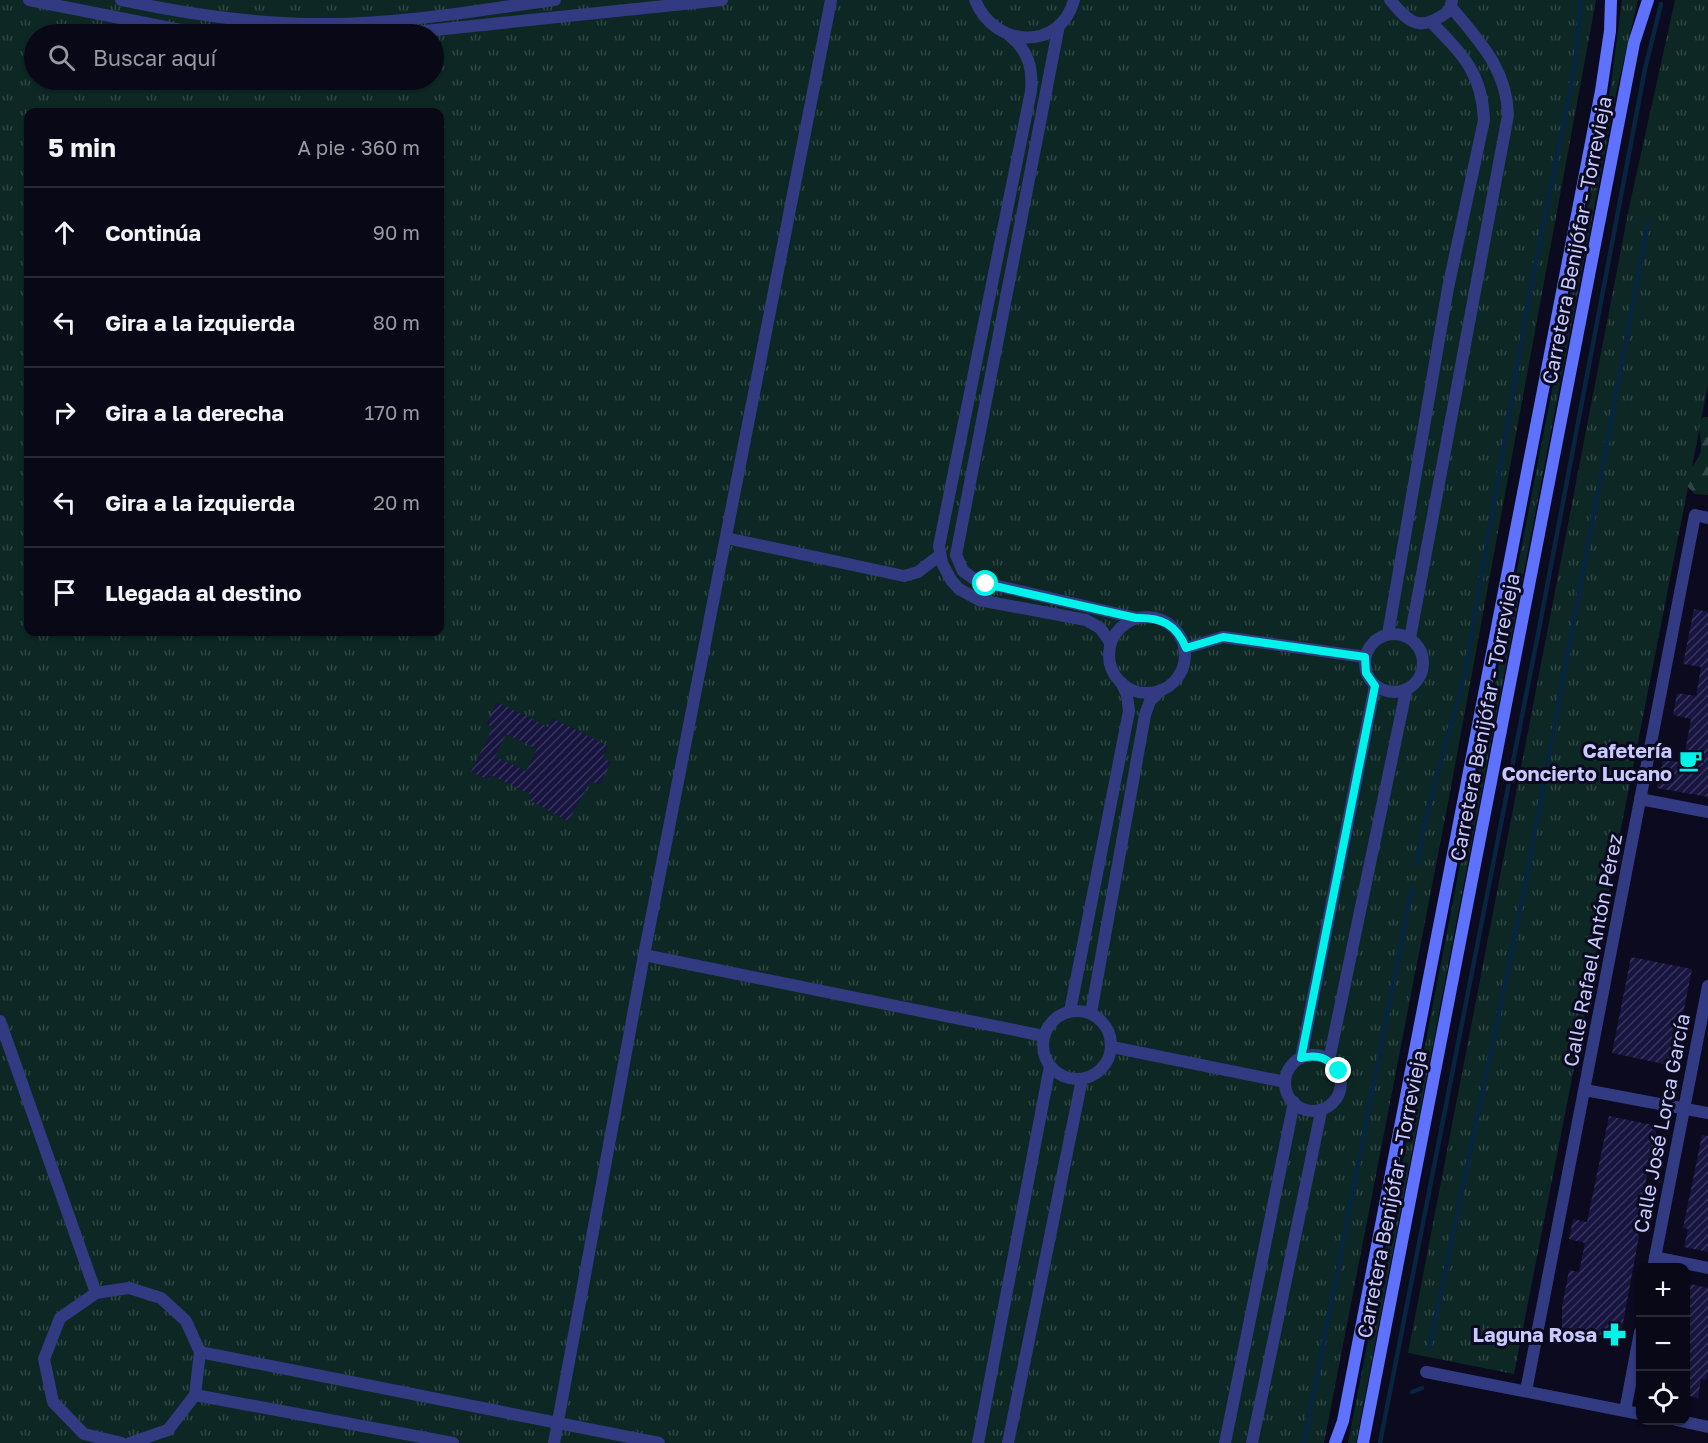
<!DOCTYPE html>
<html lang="es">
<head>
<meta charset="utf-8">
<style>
  body { margin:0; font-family:"Golos Text",sans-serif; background:#11111f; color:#f1f3f6 }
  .controls { position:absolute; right:18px; bottom:18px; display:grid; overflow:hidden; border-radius:12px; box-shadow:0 2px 4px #0004 }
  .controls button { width:54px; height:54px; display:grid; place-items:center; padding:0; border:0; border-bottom:2px solid #292935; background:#080816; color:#f1f3f6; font:30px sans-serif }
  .stop { position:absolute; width:18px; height:18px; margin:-14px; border:4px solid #00f3e8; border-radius:50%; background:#fff }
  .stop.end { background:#00f3e8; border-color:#fff; box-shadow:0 2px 6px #0008 }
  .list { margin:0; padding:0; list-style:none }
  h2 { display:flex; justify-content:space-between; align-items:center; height:78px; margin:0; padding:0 24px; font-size:26px }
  h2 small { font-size:20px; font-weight:400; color:#989aa1 }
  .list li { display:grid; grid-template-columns:39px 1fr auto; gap:18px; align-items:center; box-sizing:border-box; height:90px; padding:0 24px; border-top:2px solid #292935 }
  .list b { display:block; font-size:22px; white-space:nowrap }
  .list em { font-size:20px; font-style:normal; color:#989aa1 }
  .icon { flex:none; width:33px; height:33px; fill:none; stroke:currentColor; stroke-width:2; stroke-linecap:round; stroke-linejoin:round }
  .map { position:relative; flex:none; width:1708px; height:1443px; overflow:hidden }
  .search { position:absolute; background:#080816; box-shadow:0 2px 4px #0004; left:24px; top:24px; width:420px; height:66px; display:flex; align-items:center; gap:15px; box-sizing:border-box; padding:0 21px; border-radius:33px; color:#989aa1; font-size:22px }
  .panel { position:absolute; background:#080816; box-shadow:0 2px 4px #0004; left:24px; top:108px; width:420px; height:528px; border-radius:12px }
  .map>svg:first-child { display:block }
</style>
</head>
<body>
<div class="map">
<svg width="1708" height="1443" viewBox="0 0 1708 1443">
  <defs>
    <pattern id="grass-tufts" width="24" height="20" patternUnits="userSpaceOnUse" patternTransform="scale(1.5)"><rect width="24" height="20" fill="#0d2824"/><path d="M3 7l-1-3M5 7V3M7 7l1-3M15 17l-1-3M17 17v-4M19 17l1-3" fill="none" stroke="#2f4645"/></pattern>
    <pattern id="forest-firs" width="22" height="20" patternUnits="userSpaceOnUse" patternTransform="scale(1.5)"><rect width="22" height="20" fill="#0d2824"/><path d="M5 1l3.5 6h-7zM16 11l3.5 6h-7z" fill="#2f4645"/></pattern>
    <pattern id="building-hatch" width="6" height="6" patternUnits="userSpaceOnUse" patternTransform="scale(1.5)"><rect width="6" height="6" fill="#181540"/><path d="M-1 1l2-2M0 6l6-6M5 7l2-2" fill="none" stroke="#38365d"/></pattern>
  </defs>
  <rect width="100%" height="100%" fill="#0b0a1e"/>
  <!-- grass -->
  <g fill="url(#grass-tufts)" fill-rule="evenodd">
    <path d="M0 0H1596L1449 798 1324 1443H0ZM34 34H434V80H34ZM28 112H440V632H28Z"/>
    <path d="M1622 0H1638L1617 89 1356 1443H1348L1611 85Z"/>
    <path d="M1675 0H1708V385L1514 1374 1408 1353 1629 208Z"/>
  </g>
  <!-- forest -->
  <path fill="url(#forest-firs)" d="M1703 417H1708V495L1695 494 1686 485C1686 469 1698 463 1701 450 1703 438 1695 427 1703 417Z"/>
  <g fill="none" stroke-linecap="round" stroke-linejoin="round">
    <!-- stream -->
    <g stroke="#072440" stroke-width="4.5">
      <path d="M1417 864 1427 812 1465 673 1531 286 1575 66 1581 0"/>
      <path d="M1429 1350 1520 911 1648 222"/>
      <path d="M1412 1392 1422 1388"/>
      <path d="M1304 1443 1412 887"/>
      <path d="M1380 1443 1539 629 1645 69 1661 4"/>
    </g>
  </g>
  <!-- building -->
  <g fill="url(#building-hatch)" fill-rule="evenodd">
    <path d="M1694 609 1708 612V797L1657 788 1663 759 1683 763 1691 719 1673 715 1677 693 1696 696 1701 667 1683 664Z"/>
    <path d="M497 702 548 727 552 718 608 746 602 758 611 762 600 785 591 781 568 821 529 800 532 795 491 775 489 780 471 772 493 727 486 724ZM506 734 537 749 526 771 495 757Z"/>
    <path d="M1631 957 1692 969 1673 1066 1612 1053Z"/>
    <path d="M1609 1116 1657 1126 1636 1231H1640L1620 1339 1562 1328V1307L1569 1270 1579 1272 1585 1243 1569 1239 1573 1219 1587 1222Z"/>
    <path d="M1702 1135 1708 1136V1252L1684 1247 1688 1229 1683 1228Z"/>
    <path d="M1686 1283 1708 1288V1371L1706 1380 1701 1379 1698 1398 1686 1395 1688 1363H1686Z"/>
  </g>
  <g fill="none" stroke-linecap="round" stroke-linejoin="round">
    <!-- street -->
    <g stroke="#323a81" stroke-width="12">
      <path d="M29 0 186 31 239 34"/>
      <path d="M121 0C186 14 253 24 320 24 399 25 477 10 555 0"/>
      <path d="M975 0C994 48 1060 52 1074 0"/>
      <path d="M1390 0C1411 25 1420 32 1449 11L1452 1"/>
      <path d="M1059 25 956 555 963 571 977 581 1136 618"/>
      <path d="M396 34 722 0"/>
      <path d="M1010 36C1028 50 1033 68 1031 91L939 546 942 563 951 580 959 589 979 600 1086 620 1100 628 1110 642"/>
      <path d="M726 538 904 576 918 572 940 555"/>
      <circle cx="1147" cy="655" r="38"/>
      <circle cx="1394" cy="663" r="29"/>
      <path d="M1388 634 1448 288 1484 120C1482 73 1463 55 1432 23"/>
      <path d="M1410 638 1508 115C1507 69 1479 41 1451 7"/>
      <path d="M1186 648 1223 637 1365 657"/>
      <path d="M1640 799 1708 812"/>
      <path d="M644 955 1044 1036"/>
      <circle cx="1077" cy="1045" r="34"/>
      <path d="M1070 1011 1129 711 1127 695 1121 682"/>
      <path d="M1091 1013 1145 715 1150 701 1161 690"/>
      <path d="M0 1021 96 1293"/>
      <path d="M1112 1047 1285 1082"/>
      <circle cx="1313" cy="1083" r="28"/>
      <path d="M1301 1058 1375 686"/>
      <path d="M1329 1060 1406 691"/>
      <path d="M1585 1090 1708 1113"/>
      <path d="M1655 1257 1708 1268"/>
      <path d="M1653 1268 1708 986"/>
      <path d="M200 1352 659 1443"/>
      <path d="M1426 1372 1640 1414"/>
      <path d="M1526 1391 1695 515 1708 518"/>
      <path d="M195 1395 453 1443"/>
      <path d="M1625 1411 1640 1332"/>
      <path d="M1676 1420 1708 1427"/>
      <path d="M122 1443 84 1434 53 1402 44 1359 60 1318 96 1293 129 1288 161 1298 186 1321 200 1352 195 1395 168 1430 130 1443"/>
      <path d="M554 1443 644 955 831 0"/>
      <path d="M978 1443 1050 1066"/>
      <path d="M1008 1443 1082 1079"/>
      <path d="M1225 1443 1294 1102"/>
      <path d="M1252 1443 1321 1112"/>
    </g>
    <!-- secondary -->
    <g stroke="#5f72ff" stroke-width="12">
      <path d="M1335 1443 1343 1421 1601 91 1610 31 1611 0"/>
      <path d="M1363 1443 1634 43 1648 0"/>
    </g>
  </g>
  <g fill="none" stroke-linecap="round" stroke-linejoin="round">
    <!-- route -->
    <path stroke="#00f3e8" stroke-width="8" d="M986 584 1136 618C1161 617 1176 624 1186 648L1223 637 1365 657 1366 673 1375 686 1301 1058C1318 1054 1327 1057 1339 1071"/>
  </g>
  <!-- icons -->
  <defs>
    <symbol id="cafe-bare" viewBox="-9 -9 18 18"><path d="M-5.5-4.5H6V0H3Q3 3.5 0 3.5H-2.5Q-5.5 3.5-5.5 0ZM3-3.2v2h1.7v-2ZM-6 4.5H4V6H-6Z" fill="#00f3e8" stroke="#0b0a1e" stroke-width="2.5" paint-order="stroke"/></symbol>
    <symbol id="pharmacy-bare" viewBox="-9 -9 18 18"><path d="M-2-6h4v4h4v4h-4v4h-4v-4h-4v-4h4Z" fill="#00f3e8" stroke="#0b0a1e" stroke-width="2.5" paint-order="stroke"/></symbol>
  </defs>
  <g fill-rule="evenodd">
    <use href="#cafe-bare" x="1674" y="744" width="33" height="33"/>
    <use href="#pharmacy-bare" x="1598" y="1318" width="33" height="33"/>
  </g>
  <g text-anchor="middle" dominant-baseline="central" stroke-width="6" stroke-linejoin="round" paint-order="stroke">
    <!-- street labels -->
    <g font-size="20" fill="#c8c9ff" stroke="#0b0a1e">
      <text transform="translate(1576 240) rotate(-79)">Carretera Benijófar - Torrevieja</text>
      <text transform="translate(1484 717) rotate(-79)">Carretera Benijófar - Torrevieja</text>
      <text transform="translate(1592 950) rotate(-79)">Calle Rafael Antón Pérez</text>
      <text transform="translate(1661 1123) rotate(-79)">Calle José Lorca García</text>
      <text transform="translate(1391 1194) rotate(-79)">Carretera Benijófar - Torrevieja</text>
    </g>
    <!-- poi labels -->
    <g font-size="20" font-weight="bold" fill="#c8c9ff" stroke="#0b0a1e" text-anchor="end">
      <text x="1672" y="750">Cafetería<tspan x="1672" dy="23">Concierto Lucano</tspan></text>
      <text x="1597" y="1334">Laguna Rosa</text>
    </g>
  </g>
</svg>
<div class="controls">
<button>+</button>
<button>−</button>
<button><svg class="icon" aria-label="locate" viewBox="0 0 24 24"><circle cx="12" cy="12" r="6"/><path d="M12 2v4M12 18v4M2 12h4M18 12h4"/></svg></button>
</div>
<div class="stop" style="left:986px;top:584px"></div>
<div class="stop end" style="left:1339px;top:1071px"></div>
<div class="search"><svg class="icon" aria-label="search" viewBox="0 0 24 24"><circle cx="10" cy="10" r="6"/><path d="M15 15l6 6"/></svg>Buscar aquí</div>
<section class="panel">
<h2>5 min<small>A pie · 360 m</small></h2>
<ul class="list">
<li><svg class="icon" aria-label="ahead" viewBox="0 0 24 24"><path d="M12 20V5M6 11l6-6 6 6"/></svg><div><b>Continúa</b></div><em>90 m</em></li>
<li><svg class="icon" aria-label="left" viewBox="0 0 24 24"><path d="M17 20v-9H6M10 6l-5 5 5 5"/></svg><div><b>Gira a la izquierda</b></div><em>80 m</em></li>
<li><svg class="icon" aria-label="right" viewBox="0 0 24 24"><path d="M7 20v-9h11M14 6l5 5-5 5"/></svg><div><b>Gira a la derecha</b></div><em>170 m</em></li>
<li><svg class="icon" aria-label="left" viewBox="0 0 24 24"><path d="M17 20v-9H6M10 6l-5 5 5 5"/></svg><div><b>Gira a la izquierda</b></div><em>20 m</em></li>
<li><svg class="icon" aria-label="arrive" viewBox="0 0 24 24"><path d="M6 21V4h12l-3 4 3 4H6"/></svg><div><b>Llegada al destino</b></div></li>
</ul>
</section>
</div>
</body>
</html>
